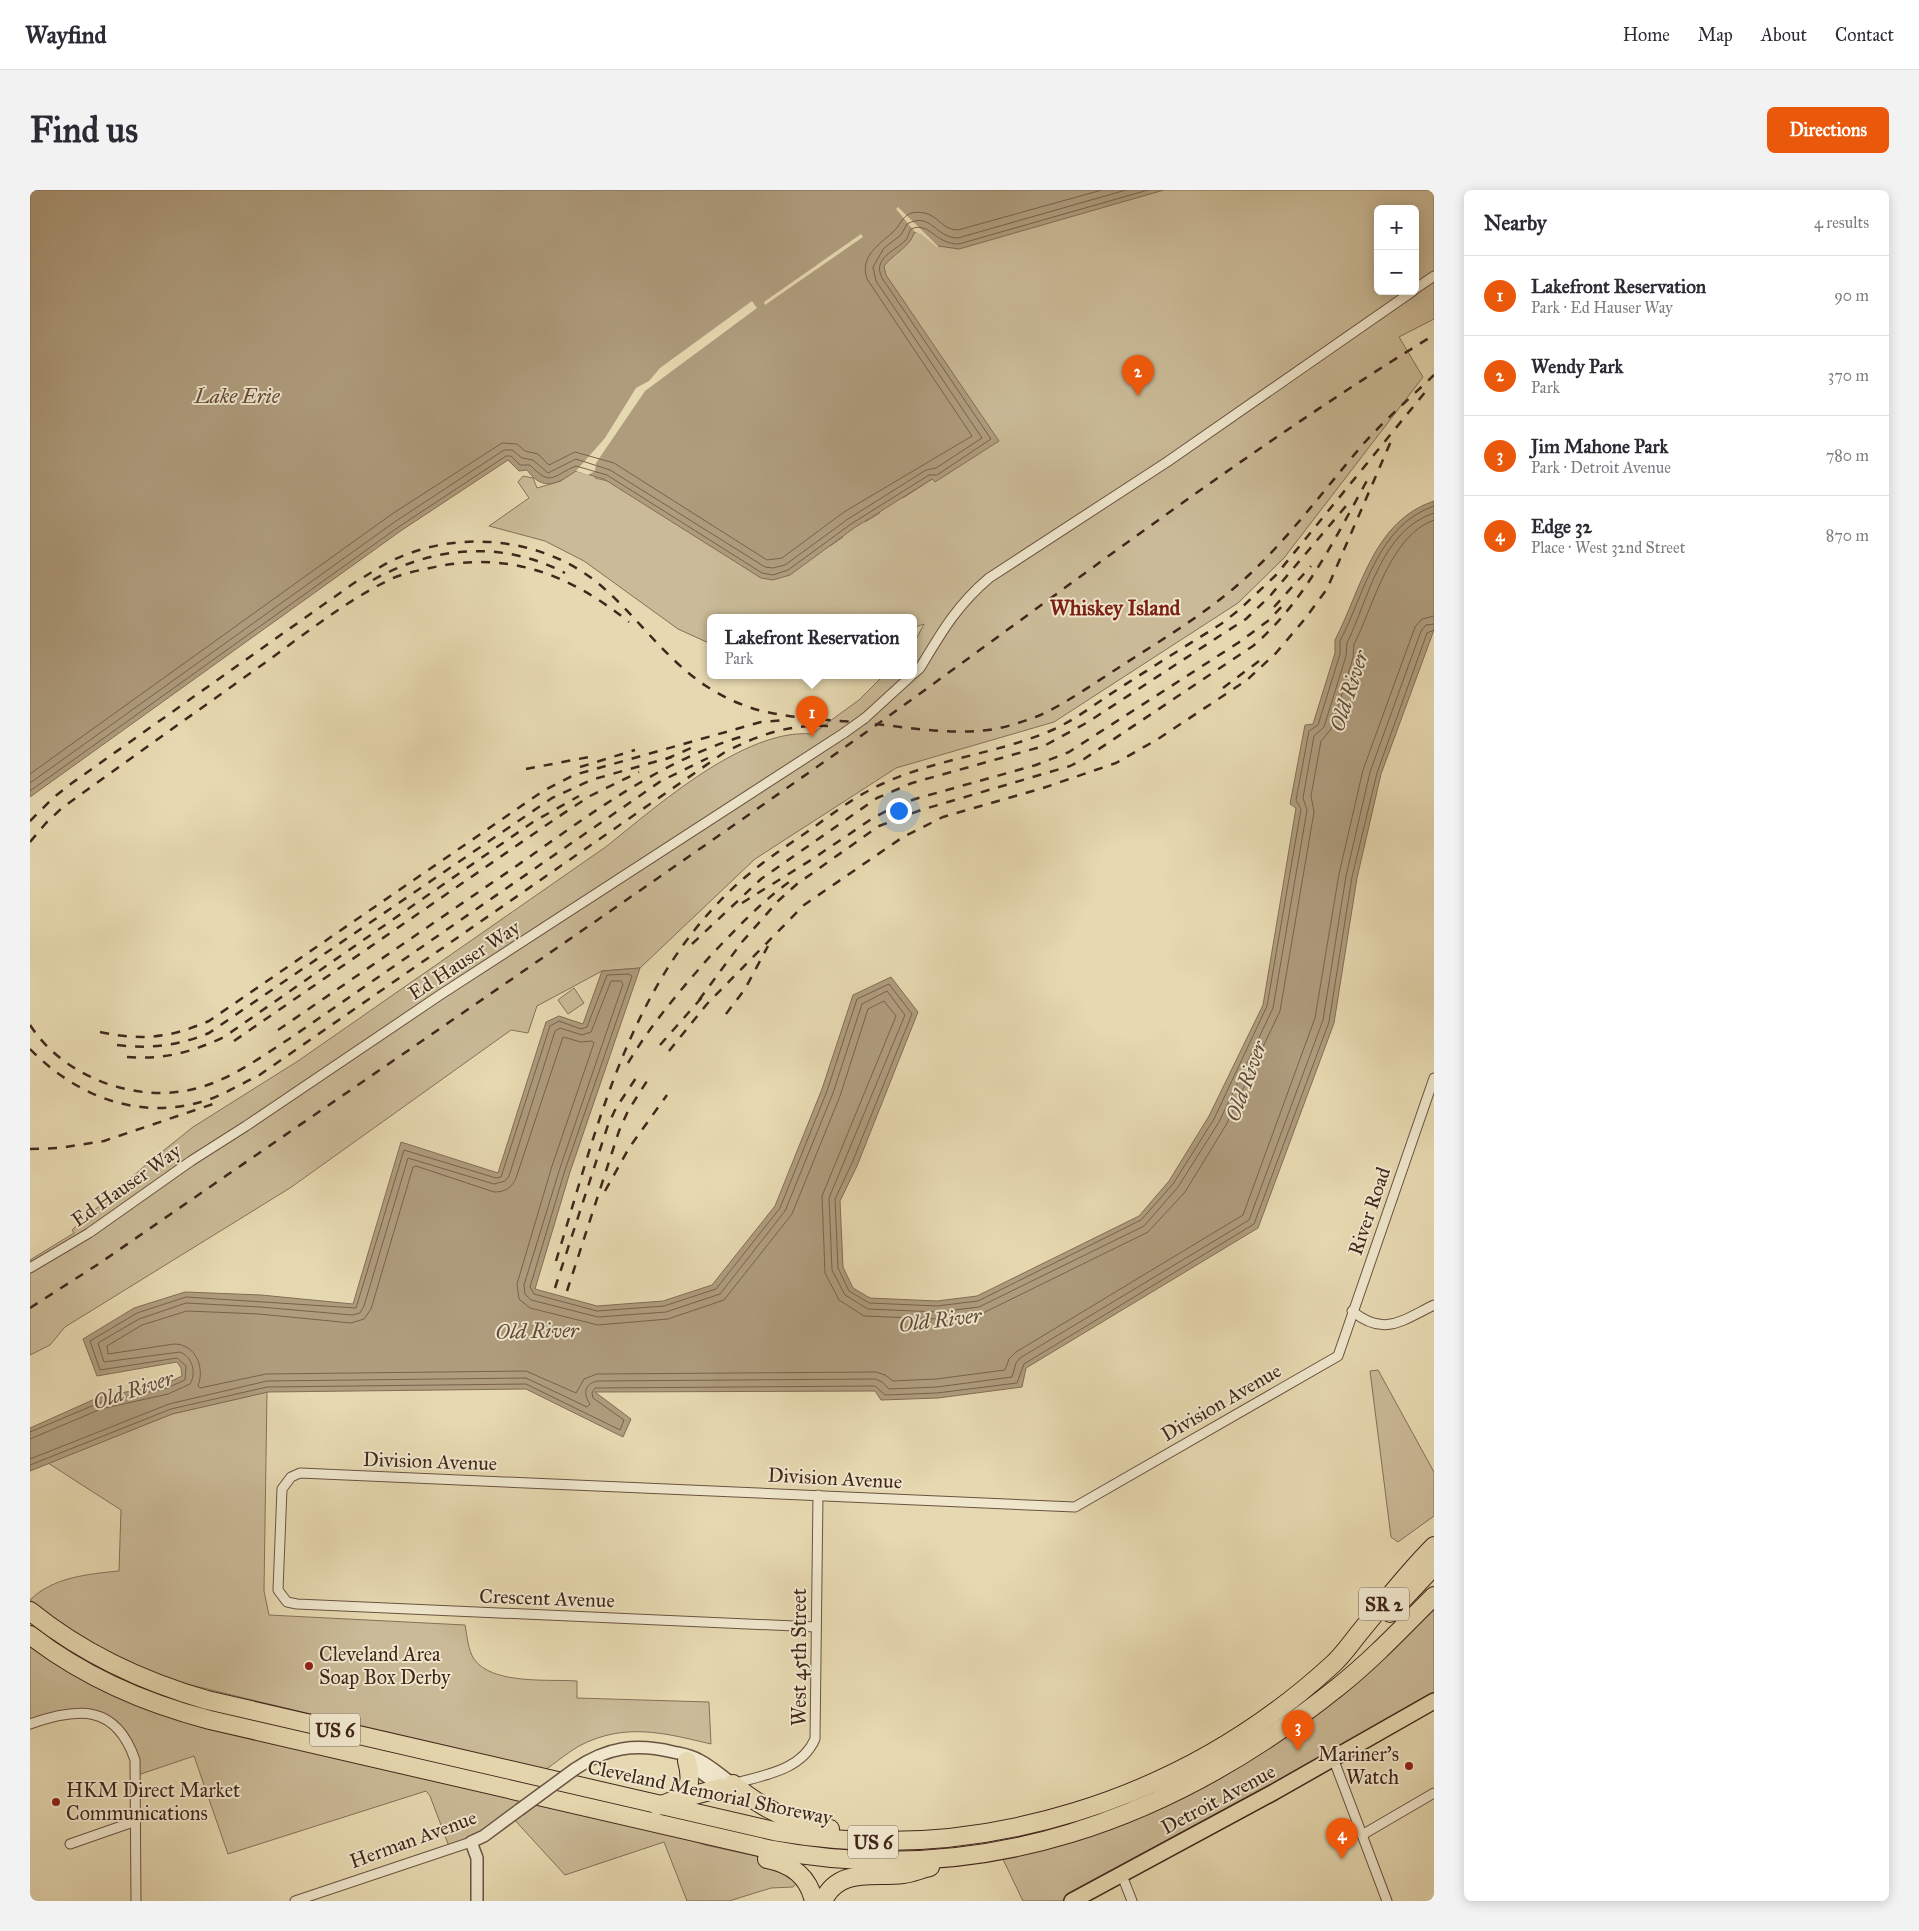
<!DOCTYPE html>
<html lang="en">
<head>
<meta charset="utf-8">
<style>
  body { margin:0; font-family:"IM FELL Great Primer",serif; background:#f2f2f3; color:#2b2b33 }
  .controls { position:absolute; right:15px; top:15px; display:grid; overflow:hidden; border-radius:8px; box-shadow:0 2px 12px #0003 }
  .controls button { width:45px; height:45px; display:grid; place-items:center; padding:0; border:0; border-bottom:1px solid #e1e1e2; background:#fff; color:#2b2b33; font:25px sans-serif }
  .you { position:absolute; left:868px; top:620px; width:18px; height:18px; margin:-12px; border:4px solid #fff; border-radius:50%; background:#1a73e8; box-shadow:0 0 0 8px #1a73e833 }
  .badge { display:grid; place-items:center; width:32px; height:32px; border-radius:50%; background:#ea580c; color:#fff; font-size:16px; font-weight:700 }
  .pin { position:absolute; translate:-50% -41px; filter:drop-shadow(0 1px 2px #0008) }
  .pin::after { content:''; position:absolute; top:26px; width:18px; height:15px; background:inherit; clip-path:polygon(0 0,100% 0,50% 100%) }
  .popup { position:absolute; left:677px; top:424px; width:210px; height:65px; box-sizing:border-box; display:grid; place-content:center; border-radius:8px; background:#fff; filter:drop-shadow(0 1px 4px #0005); font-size:16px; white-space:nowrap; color:#7c7c81 }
  .popup b { font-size:19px; color:#2b2b33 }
  .popup::after { content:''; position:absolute; left:50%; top:100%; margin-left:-10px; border:10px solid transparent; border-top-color:#fff }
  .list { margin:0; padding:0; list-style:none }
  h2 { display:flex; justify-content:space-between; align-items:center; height:65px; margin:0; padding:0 20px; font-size:21px }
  h2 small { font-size:16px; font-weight:400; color:#7c7c81 }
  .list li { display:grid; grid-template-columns:32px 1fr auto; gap:15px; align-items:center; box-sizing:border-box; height:80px; padding:0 20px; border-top:1px solid #e1e1e2 }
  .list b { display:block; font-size:19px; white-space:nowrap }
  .list p { margin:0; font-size:16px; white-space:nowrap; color:#7c7c81 }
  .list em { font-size:16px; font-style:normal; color:#7c7c81 }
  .map { position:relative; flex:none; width:1404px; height:1711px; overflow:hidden; border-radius:8px }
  header { display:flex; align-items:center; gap:30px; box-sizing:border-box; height:70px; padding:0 25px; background:#fff; border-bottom:1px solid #e1e1e2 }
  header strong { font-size:24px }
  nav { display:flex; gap:28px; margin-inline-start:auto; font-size:18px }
  .intro { display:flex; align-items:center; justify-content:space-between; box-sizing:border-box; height:120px; padding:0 30px }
  h1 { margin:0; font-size:35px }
  .button { padding:12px 22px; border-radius:8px; background:#ea580c; color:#fff; font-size:18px; font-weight:700 }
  main { display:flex; gap:30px; padding:0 30px }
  aside { flex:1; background:#fff; border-radius:8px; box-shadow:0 2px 12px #0003 }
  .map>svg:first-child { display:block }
</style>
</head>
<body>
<header>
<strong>Wayfind</strong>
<nav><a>Home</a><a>Map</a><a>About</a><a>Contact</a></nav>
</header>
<div class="intro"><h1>Find us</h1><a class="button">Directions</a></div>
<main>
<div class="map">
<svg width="1404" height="1711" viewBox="0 0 1404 1711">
  <rect width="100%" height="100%" fill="#e6d8b0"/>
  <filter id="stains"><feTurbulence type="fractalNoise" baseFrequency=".004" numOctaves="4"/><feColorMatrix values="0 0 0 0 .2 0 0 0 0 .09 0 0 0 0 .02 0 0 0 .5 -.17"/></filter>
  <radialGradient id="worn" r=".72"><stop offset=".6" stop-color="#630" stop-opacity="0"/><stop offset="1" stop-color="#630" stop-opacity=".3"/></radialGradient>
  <!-- green -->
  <g fill="#caba97" stroke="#867059" fill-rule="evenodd">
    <path d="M860 0H1404V129L1369 147 1393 187 1254 368 1208 413 1024 532 866 578 725 669 610 778 572 781 507 816 498 843 481 840 260 998 35 1137 20 1155 0 1165V1082L4 1079 0 1070 44 1043 42 1040 118 973 163 937 268 871 577 656C627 616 715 538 782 544L829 510 853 486H883V455L894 434 883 438V428H681V454L648 439 554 371 515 351 459 336 499 308 488 292 493 286 503 288 507 298 531 291 605 230 565 288 578 291 719 244 800 356 813 347 700 187 722 171 835 332 850 323 737 164 760 148 873 308 902 289 831 99ZM1348 19H1385V101H1348Z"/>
    <path d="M544 798 554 813 538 824 528 810Z"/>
    <path d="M1348 1180 1404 1282V1326L1368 1352 1361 1347 1340 1181Z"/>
    <path d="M237 1202 234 1401 239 1425 435 1435C437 1445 438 1460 444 1469 462 1495 519 1489 547 1491V1508L679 1512 681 1554C634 1543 595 1532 549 1556 537 1563 525 1573 514 1581L136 1489 69 1459 29 1433 0 1410C23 1387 59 1384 89 1381L91 1320 18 1273 142 1224Z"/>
    <path d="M1404 1407V1511L1042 1711H993L969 1661 1024 1649 1240 1548Z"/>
    <path d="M0 1445 105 1506 598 1628 675 1655 744 1670 773 1686 763 1697 741 1698 699 1711H657L634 1652 535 1685 481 1626 420 1659 400 1606 396 1601 198 1664 164 1566 105 1586 100 1554 61 1523 0 1534Z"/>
  </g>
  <!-- water -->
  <g fill="#ae9c7d" stroke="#826d56">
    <path d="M0 0H1134L929 59 908 56 891 41 884 43C880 57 863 64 854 76L856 85 969 251 905 292 902 289 824 338 760 385 743 390 731 388 574 289 546 281C527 294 513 302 497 280L489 281 478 270 372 340 0 607Z"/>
    <path d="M1404 311V440L1351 584 1327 688 1304 833 1228 1038 996 1178 992 1197 908 1208 851 1210 845 1201 565 1202 601 1229 593 1247 496 1199 238 1202 142 1224 0 1281V1238L67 1208 135 1194 152 1186 151 1178 147 1172 67 1186 53 1149 104 1118 155 1102 231 1105 323 1114 371 952 468 983 516 832 529 826 553 834 572 781 610 778 540 982 505 1099 567 1116 633 1111 682 1095 745 1016 792 899 823 805 861 787 888 822 827 976 810 1011 813 1077 823 1098 840 1108 907 1111 947 1106 1109 1026 1139 991 1179 926 1233 815 1266 618 1260 614 1275 535 1283 534 1305 463V450C1331 400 1343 331 1404 311Z"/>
  </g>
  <!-- pier -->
  <g fill="#e6d8b0">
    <path d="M868 17 908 56V58L891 44 885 42 866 19Z"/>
    <path d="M831 44 833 47 735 115 734 112Z"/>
    <path d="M722 111 727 118 615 201 566 273 565 281 558 285 546 281 575 248 606 198 619 191 630 178Z"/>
  </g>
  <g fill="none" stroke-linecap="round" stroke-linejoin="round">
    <!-- shore -->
    <g stroke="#78624c" stroke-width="1">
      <path d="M1404 330C1359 346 1344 416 1324 454L1323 468 1301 539 1291 551 1281 606 1284 622 1250 821 1196 935 1155 1002 1118 1042 951 1124 908 1129 834 1126 809 1110 795 1083 792 1006 866 826 854 811 838 819 810 906 762 1024 694 1110 638 1129 568 1135 500 1118 489 1109 487 1094 522 976 564 853 562 851 551 852 533 847 486 988C482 998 475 1002 464 1002L386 976 383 977 341 1119 334 1129 321 1133 229 1124 157 1121 112 1135 77 1156 78 1164 144 1154C166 1154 175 1178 168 1196L170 1198 236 1184 496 1181 546 1203 554 1189 567 1184 846 1182 855 1185 863 1191 906 1189 975 1180 979 1169 986 1162 1213 1025 1285 828 1309 684 1333 580 1385 437 1392 429 1404 426"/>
      <path d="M0 584 362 324 472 253 487 254 495 261 508 264 519 275 545 262 584 273 737 370 752 368 814 322 942 246 837 89C829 66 850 54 863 42 873 33 873 19 894 23 908 25 912 40 928 40L1072 0"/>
      <path d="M0 593 366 331 474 260H482L492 268 503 270 518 283 546 269 580 280 735 377 743 378 755 375 818 329 896 280 906 278 952 248 846 91 843 77 854 58 871 45 877 34C901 21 905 48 928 48L1096 0"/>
      <path d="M0 601 370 336 476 266H481L490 275H500C522 298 523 285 546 276L577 285 732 383 743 385 758 380 821 334 899 285H907L961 249 852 88C842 68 865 61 876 50 878 47 879 42 881 39 900 31 904 54 929 54L1118 0"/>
      <path d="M0 1242 69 1213 137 1198 155 1190 156 1176 147 1168 70 1180 60 1151 107 1123 156 1107 326 1118 374 960 466 988 471 987 520 836 529 831 551 839 557 837 577 785 599 784 602 786 535 980 500 1097 504 1104 567 1121 634 1116 686 1099 750 1018 797 901 827 809 859 794 882 824 822 973 805 1009 808 1078 819 1101 839 1113 907 1116 948 1111 1111 1030 1143 994 1184 929 1237 816 1271 619 1266 610 1279 541 1288 535 1310 464V451C1335 403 1347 335 1404 316"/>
      <path d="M0 1249 71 1219 138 1204 160 1194C167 1182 162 1167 150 1162L74 1172 68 1153 109 1129 156 1113 230 1117 322 1125 330 1123 334 1116 378 968 464 994 475 991 479 986 525 841 530 838 552 845 561 842 581 791H591L593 794 530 978 494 1095 495 1104 501 1110 568 1127 636 1122 690 1104 755 1021 803 903 832 814 857 801 875 825 799 1008 802 1080 815 1105 838 1119 908 1122 949 1117 1114 1036 1148 997 1189 932 1243 818 1277 620 1273 608 1284 546 1294 537 1316 466 1317 453C1339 408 1351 340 1404 323"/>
      <path d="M0 1269 139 1214 237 1191 496 1188 557 1217 560 1214C553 1204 554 1194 567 1191L845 1189 852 1192 859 1199 907 1197 982 1187 986 1173 990 1168 1219 1030 1293 830 1316 686 1340 582 1391 441 1396 435 1404 434"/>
      <path d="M0 1275 141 1219 237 1197 496 1194 590 1240 594 1230 563 1208 562 1203 565 1198 845 1196 855 1205 907 1203 987 1193 994 1174 1224 1034 1299 832 1322 687 1347 583 1397 443 1404 440"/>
    </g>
    <defs>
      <g id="minor">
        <path d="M1385 99 1404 86"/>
        <path d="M883 484 890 478C911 443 927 415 959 388L1137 272 1383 101"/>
        <path d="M835 528 881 486"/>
        <path d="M0 1078 59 1043 161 971 216 936 410 805 814 543"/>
        <path d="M1322 1121C1354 1147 1371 1131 1404 1115"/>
        <path d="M786 1437 267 1414 257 1412 248 1400 252 1299 261 1287 270 1283 1045 1317 1308 1166 1404 888"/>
        <path d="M0 1534C48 1517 86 1514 105 1570L106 1711"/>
        <path d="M1303 1568 1357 1711"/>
        <path d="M703 1594C733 1585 771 1581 785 1549L788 1305"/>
        <path d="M1332 1645 1404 1603"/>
        <path d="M40 1654 106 1631"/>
        <path d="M1091 1683 1102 1711"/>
        <path d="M265 1711 441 1652"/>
      </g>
      <g id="tertiary">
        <path d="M655 1570 691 1598"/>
        <path d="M545 1579C577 1557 606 1553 643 1562 652 1564 660 1565 669 1570 681 1576 692 1586 703 1594"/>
        <path d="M447 1711V1668L441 1652 454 1646 489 1620"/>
      </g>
      <path id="primary" d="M1042 1711 1244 1602 1404 1511"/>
      <g id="motorway">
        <path d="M0 1421C53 1464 111 1491 177 1510L748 1642C948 1676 1154 1611 1303 1474 1313 1465 1321 1453 1330 1442 1354 1413 1377 1383 1404 1356"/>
        <path d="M1360 1423 1404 1376"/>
        <path d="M0 1445C54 1487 114 1513 180 1530L738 1659C951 1700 1142 1630 1308 1497 1342 1470 1373 1437 1404 1406"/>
        <path d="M703 1594C731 1618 763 1634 800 1639"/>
        <path d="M649 1609 691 1598"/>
        <path d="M628 1616C654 1608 665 1601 657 1571"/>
        <path d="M737 1669C762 1674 778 1686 784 1711"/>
        <path d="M793 1711C809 1677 843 1688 873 1684 882 1683 891 1679 900 1677"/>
      </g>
    </defs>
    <!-- minor casing -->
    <use href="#minor" stroke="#6a5340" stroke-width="11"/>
    <!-- tertiary casing -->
    <use href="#tertiary" stroke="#6a5340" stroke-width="14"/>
    <!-- primary casing -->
    <use href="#primary" stroke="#41271b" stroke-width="18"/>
    <!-- motorway casing -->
    <use href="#motorway" stroke="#41271b" stroke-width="20"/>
    <!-- minor -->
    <use href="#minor" stroke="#efe6cc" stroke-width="9"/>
    <!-- tertiary -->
    <use href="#tertiary" stroke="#efe6cc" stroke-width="11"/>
    <!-- primary -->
    <use href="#primary" stroke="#e6d8b0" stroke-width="15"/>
    <!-- motorway -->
    <use href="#motorway" stroke="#e6d8b0" stroke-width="18"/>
    <!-- rail -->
    <g stroke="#41271b" stroke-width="2.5" stroke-dasharray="9 9" stroke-linecap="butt">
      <path d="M343 390C404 356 472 350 535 383"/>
      <path d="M1244 417 1281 376"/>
      <path d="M1193 498 1229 471"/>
      <path d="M636 569 668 555"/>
      <path d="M550 577 605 560"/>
      <path d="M496 579 564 566"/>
      <path d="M0 631 23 608 42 593 324 393C341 383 356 372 375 365 438 340 516 350 569 394 607 426 634 468 676 496 691 506 710 515 728 520 763 529 801 530 837 533 876 537 918 545 958 540 975 538 992 532 1008 526 1035 514 1060 496 1085 480 1131 450 1181 421 1221 383 1263 343 1297 296 1335 252 1357 228 1381 207 1404 185"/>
      <path d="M0 652 16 633 32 618C97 571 163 524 229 477 270 448 311 414 357 391 370 384 386 381 400 378 478 360 539 384 599 432"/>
      <path d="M712 713 781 670 843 628 864 617 885 609 1006 575 1039 562 1211 451 1239 430 1254 414"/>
      <path d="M662 754 731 689 847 608 882 593 1014 556 1058 532 1188 447 1216 429 1240 406 1316 316"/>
      <path d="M669 810 712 752 748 711 767 694 849 636 891 620 1040 576 1054 569 1223 456C1275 412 1306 346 1339 287"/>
      <path d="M696 824 715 799 738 756"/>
      <path d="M0 835C37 892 119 919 183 893 211 882 237 863 262 847L631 591 678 568"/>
      <path d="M248 840C327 786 406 731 485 677 558 626 630 570 717 545"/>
      <path d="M70 842C113 851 139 848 179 831L513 601 544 585 731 532 757 530"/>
      <path d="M204 851 528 627 560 606 609 582"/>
      <path d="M87 855C120 859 148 856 179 843L522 608 561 590 642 567"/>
      <path d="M630 855 674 805"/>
      <path d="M0 859C49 909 115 933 183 908 198 902 213 893 228 886L695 562C729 545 758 534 798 536"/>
      <path d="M639 861 677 814 774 715 873 647 913 627 1013 598 1086 573 1128 549 1217 490 1246 463 1274 430 1297 399 1361 251"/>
      <path d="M97 867C134 870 162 862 194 847L503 632 549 606"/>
      <path d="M598 873C622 833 652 798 683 763 708 737 732 711 762 690"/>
      <path d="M0 959 29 958 74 951 186 913"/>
      <path d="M575 1001 599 958 637 905"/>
      <path d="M526 1071C565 945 595 810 689 712 715 684 746 663 777 642 801 625 825 606 852 594 905 569 966 564 1020 541 1041 532 1060 518 1079 505 1116 481 1154 457 1191 434L1209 420 1246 385 1396 201"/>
      <path d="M525 1098 578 935 586 918 608 885"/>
      <path d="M537 1101 589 941 598 921 617 891"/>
      <path d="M0 1118 70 1073C325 896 582 722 835 543 1023 409 1206 266 1404 145"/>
    </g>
    <defs>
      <path id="minor-bridge" d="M814 543 835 528"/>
      <path id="tertiary-bridge" d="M489 1620 545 1579"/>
    </defs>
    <!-- minor-bridge casing -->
    <use href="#minor-bridge" stroke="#6a5340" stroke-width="11" stroke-linecap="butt"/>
    <!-- tertiary-bridge casing -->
    <use href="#tertiary-bridge" stroke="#6a5340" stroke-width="14" stroke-linecap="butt"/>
    <!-- minor-bridge -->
    <use href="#minor-bridge" stroke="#efe6cc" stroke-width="9"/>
    <!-- tertiary-bridge -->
    <use href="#tertiary-bridge" stroke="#efe6cc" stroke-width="11"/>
  </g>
  <!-- markers -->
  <g fill="#8f2418" stroke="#efe6cc" stroke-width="2">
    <circle cx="279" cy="1476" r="5"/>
    <circle cx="1379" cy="1576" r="5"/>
    <circle cx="26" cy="1612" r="5"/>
  </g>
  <g text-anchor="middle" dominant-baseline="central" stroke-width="4" stroke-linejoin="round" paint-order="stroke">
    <!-- shield labels -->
    <g fill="#efe6cc" stroke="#756050" stroke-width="1">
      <rect x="1329" y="1397.5" width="50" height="33" rx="4"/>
      <rect x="280" y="1523.5" width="50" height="33" rx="4"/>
      <rect x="818" y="1635.5" width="50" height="33" rx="4"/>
    </g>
    <g font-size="19" font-weight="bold" fill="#41271b">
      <text x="1354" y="1414">SR 2</text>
      <text x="305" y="1540">US 6</text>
      <text x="843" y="1652">US 6</text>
    </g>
    <!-- street labels -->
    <g font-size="20" fill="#41271b" stroke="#efe6cc">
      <text transform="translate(434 770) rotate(-33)">Ed Hauser Way</text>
      <text transform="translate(96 995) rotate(-35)">Ed Hauser Way</text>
      <text transform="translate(1339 1021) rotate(-71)">River Road</text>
      <text transform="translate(1191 1212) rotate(-30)">Division Avenue</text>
      <text transform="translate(400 1271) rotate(2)">Division Avenue</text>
      <text transform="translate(805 1288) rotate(3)">Division Avenue</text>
      <text transform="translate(517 1408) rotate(2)">Crescent Avenue</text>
      <text transform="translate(769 1467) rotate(-90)">West 45th Street</text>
      <text transform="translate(680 1602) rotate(12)">Cleveland Memorial Shoreway</text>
      <text transform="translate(1188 1609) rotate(-28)">Detroit Avenue</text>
      <text transform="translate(383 1649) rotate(-20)">Herman Avenue</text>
    </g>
    <!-- poi labels -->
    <g font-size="20" fill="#41271b" stroke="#efe6cc" text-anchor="start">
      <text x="289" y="1464">Cleveland Area<tspan x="289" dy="23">Soap Box Derby</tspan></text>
      <text x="1369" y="1564" text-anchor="end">Mariner's<tspan x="1369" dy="23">Watch</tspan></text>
      <text x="36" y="1600">HKM Direct Market<tspan x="36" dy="23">Communications</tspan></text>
    </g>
    <!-- water labels -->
    <g font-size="21" font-style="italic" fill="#624a38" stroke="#efe6cc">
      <text x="207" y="206">Lake Erie</text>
      <text transform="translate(1319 501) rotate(-72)">Old River</text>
      <text transform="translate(1216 891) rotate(-70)">Old River</text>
      <text transform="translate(910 1130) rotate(-7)">Old River</text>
      <text transform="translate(507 1141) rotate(-1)">Old River</text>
      <text transform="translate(103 1200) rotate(-18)">Old River</text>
    </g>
    <!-- neighbourhood labels -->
    <g font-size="21" font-weight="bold" fill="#7a1f14" stroke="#efe6cc">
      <text x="1085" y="418">Whiskey Island</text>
    </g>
  </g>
  <rect width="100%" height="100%" filter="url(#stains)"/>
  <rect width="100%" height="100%" fill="url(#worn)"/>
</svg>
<div class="controls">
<button>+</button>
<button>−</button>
</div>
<div class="you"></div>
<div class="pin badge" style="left:782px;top:547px">1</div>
<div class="popup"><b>Lakefront Reservation</b>Park</div>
<div class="pin badge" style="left:1108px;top:206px">2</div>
<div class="pin badge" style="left:1268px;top:1561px">3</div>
<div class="pin badge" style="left:1312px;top:1669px">4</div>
</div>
<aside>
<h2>Nearby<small>4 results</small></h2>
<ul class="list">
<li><span class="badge">1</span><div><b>Lakefront Reservation</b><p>Park · Ed Hauser Way</p></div><em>90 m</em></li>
<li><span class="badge">2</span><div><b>Wendy Park</b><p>Park</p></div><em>370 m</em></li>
<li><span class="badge">3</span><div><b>Jim Mahone Park</b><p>Park · Detroit Avenue</p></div><em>780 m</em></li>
<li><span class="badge">4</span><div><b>Edge 32</b><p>Place · West 32nd Street</p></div><em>870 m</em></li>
</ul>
</aside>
</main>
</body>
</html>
